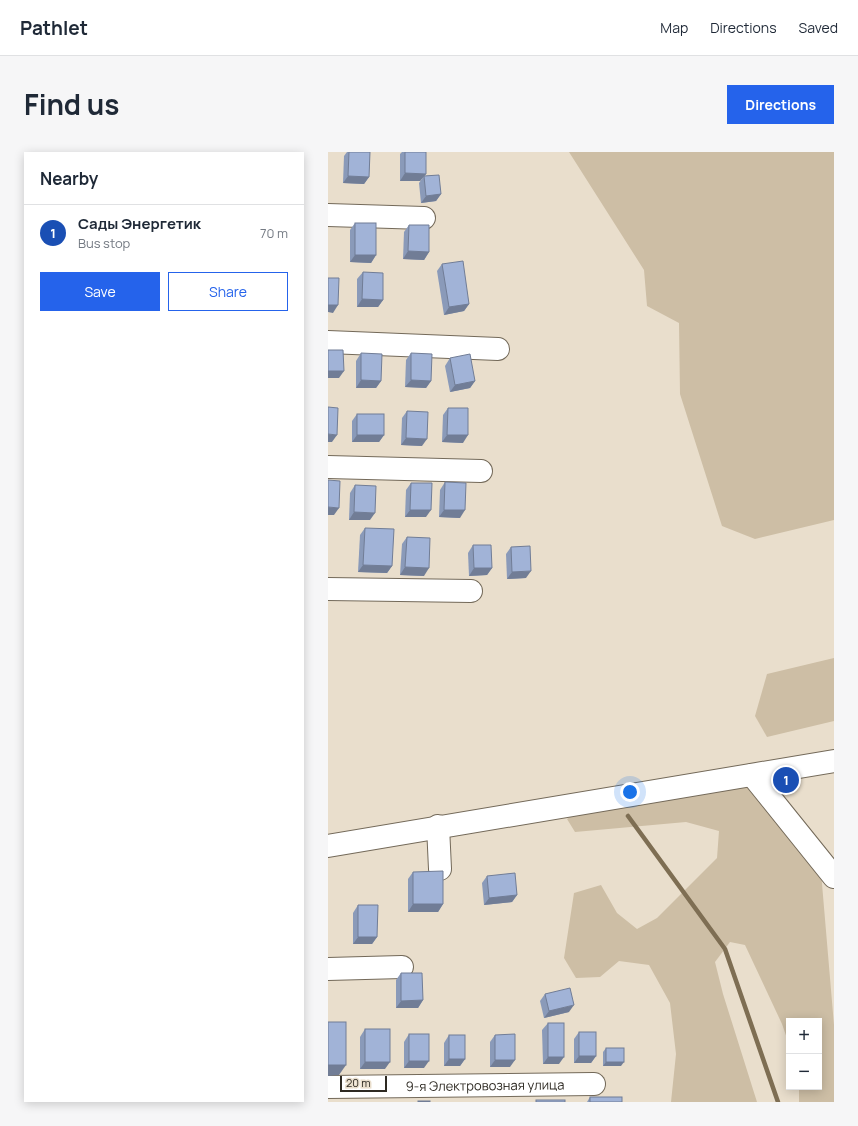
<!DOCTYPE html>
<html lang="en">
<head>
<meta charset="utf-8">
<style>
  body { margin:0; font-family:Manrope,sans-serif; background:#f6f6f7; color:#1f2937 }
  .controls { position:absolute; right:12px; bottom:12px; display:grid; overflow:hidden; border-radius:0px; box-shadow:0 2px 10px #0003 }
  .controls button { width:36px; height:36px; display:grid; place-items:center; padding:0; border:0; border-bottom:1px solid #e0e1e3; background:#fff; color:#1f2937; font:20px sans-serif }
  .scale { position:absolute; left:12px; bottom:10px; width:47px; box-sizing:border-box; padding-left:4px; border:2px solid #2e2a23; border-top:0; font-size:11px; line-height:14px; white-space:nowrap; color:#2e2a23; -webkit-text-stroke:3px #e9decc; paint-order:stroke }
  .you { position:absolute; left:302px; top:640px; width:14px; height:14px; margin:-10px; border:3px solid #fff; border-radius:50%; background:#1a73e8; box-shadow:0 0 0 6px #1a73e833 }
  .badge { display:grid; place-items:center; width:26px; height:26px; border-radius:50%; background:#2563eb; color:#fff; font-size:13px; font-weight:700 }
  .pin { position:absolute; translate:-50% -50%; border:2px solid #fff; box-shadow:0 1px 4px #0006 }
  .list { margin:0; padding:0; list-style:none }
  h2 { display:flex; justify-content:space-between; align-items:center; height:52px; margin:0; padding:0 16px; font-size:17px }
  h2 small { font-size:13px; font-weight:400; color:#747a83 }
  .list li { display:grid; grid-template-columns:26px 1fr auto; gap:12px; align-items:center; box-sizing:border-box; height:56px; padding:0 16px; border-top:1px solid #e0e1e3 }
  .list b { display:block; font-size:15px; white-space:nowrap }
  .list p { margin:0; font-size:13px; white-space:nowrap; color:#747a83 }
  .list em { font-size:13px; font-style:normal; color:#747a83 }
  .actions { display:flex; gap:8px; padding:12px 16px }
  .actions a { flex:1; padding:9px 0; border:1px solid #2563eb; border-radius:0px; text-align:center; font-size:14px; color:#2563eb }
  .actions .main { background:#2563eb; color:#fff }
  .map { position:relative; flex:none; width:506px; height:950px; overflow:hidden; border-radius:0px }
  header { display:flex; align-items:center; gap:24px; box-sizing:border-box; height:56px; padding:0 20px; background:#fff; border-bottom:1px solid #e0e1e3 }
  header strong { font-size:19px }
  nav { display:flex; gap:22px; margin-inline-start:auto; font-size:14px }
  .intro { display:flex; align-items:center; justify-content:space-between; box-sizing:border-box; height:96px; padding:0 24px }
  h1 { margin:0; font-size:28px }
  .button { padding:10px 18px; border-radius:0px; background:#2563eb; color:#fff; font-size:14px; font-weight:700 }
  main { display:flex; gap:24px; padding:0 24px }
  aside { flex:1; background:#fff; border-radius:0px; box-shadow:0 2px 10px #0003 }
  .map>svg:first-child { display:block }
</style>
</head>
<body>
<header>
<strong>Pathlet</strong>
<nav><a>Map</a><a>Directions</a><a>Saved</a></nav>
</header>
<div class="intro"><h1>Find us</h1><a class="button">Directions</a></div>
<main>
<aside>
<h2>Nearby<small></small></h2>
<ul class="list">
<li><span class="badge" style="background:#1a4fb4">1</span><div><b>Сады Энергетик</b><p>Bus stop</p></div><em>70 m</em></li>
</ul>
<div class="actions"><a class="main">Save</a><a>Share</a></div>
</aside>
<div class="map">
<svg width="506" height="950" viewBox="0 0 506 950">
  <rect width="100%" height="100%" fill="#e9decc"/>
  <!-- green -->
  <g fill="#cdbea5">
    <path d="M241 0H506V368L427 387 394 374 352 242 351 171 319 154 316 118Z"/>
    <path d="M506 506V569L439 585 427 564 439 522Z"/>
    <path d="M416 632 493 720 506 873V950H471V935H491V869H461V892L454 872 417 793 402 790 387 810 395 842 429 950H343L348 902 342 851 321 813 291 809 272 825 248 826 236 806 246 741 273 733 289 761 309 777 329 766 389 706 391 679 358 670 247 680 239 667 253 657Z"/>
  </g>
  <g fill="none" stroke-linecap="round" stroke-linejoin="round">
    <!-- stream -->
    <path stroke="#7e6e53" stroke-width="4.5" d="M300 664 397 797 450 950"/>
    <defs>
      <g id="minor">
        <path d="M0 63 96 66"/>
        <path d="M0 190 170 197"/>
        <path d="M0 315 153 319"/>
        <path d="M0 437 143 439"/>
        <path d="M424 623 506 725"/>
        <path d="M110 674 112 717"/>
        <path d="M0 694 506 609"/>
        <path d="M0 817 74 815"/>
        <path id="s1" d="M0 935 266 932"/>
      </g>
    </defs>
    <!-- minor casing -->
    <use href="#minor" stroke="#736959" stroke-width="24"/>
    <!-- minor -->
    <use href="#minor" stroke="#fff" stroke-width="22"/>
  </g>
  <!-- wall -->
  <g fill="#8a9ab9">
    <path d="M19 0H42L41 25 36 32 15 31 16 4Z"/>
    <path d="M74 0H98V22L92 29H72V2Z"/>
    <path d="M96 24 113 42 108 49 93 51 91 31Z"/>
    <path d="M27 71 48 103 43 111 22 110V78Z"/>
    <path d="M81 73 101 100 96 108 75 107 76 80Z"/>
    <path d="M114 112 141 152 136 159 116 163 109 119Z"/>
    <path d="M35 120 55 148 50 155H29V127Z"/>
    <path d="M33 201 53 229 48 236H28V209Z"/>
    <path d="M83 201 103 229 98 236 77 235 78 208Z"/>
    <path d="M122 206 147 229 142 236 122 240 117 214Z"/>
    <path d="M120 256 135 291 114 290 115 263Z"/>
    <path d="M79 259 94 294 73 293 74 266Z"/>
    <path d="M29 262 56 283 51 290H24V269Z"/>
    <path d="M117 330 132 366 111 365 112 338Z"/>
    <path d="M83 331 98 365H77L78 338Z"/>
    <path d="M27 333 42 368H21L22 341Z"/>
    <path d="M37 376 64 414 59 421 30 420 32 383Z"/>
    <path d="M79 385 96 424 72 423 74 392Z"/>
    <path d="M145 393 164 416 159 423 141 424 140 401Z"/>
    <path d="M183 395 198 426 179 427 178 402Z"/>
    <path d="M85 720 115 752 110 760H80V727Z"/>
    <path d="M159 724 189 743 184 750 156 753 154 731Z"/>
    <path d="M30 753 49 785 44 792H25V761Z"/>
    <path d="M73 821 95 848 90 856H68V828Z"/>
    <path d="M217 842 241 860 216 866 212 849Z"/>
    <path d="M220 871 231 912H215L214 878Z"/>
    <path d="M37 877 57 917H32V885Z"/>
    <path d="M251 880 268 904 263 911H246V887Z"/>
    <path d="M81 882 96 916H76V890Z"/>
    <path d="M121 883 137 907 132 914H116V891Z"/>
    <path d="M167 883 182 915H162V890Z"/>
    <path d="M278 896 293 914H275V900Z"/>
    <path d="M262 945 294 950H259Z"/>
  </g>
  <!-- shaded-wall -->
  <g fill="#717d96">
    <path d="M77 21 98 22 92 29H72Z"/>
    <path d="M20 24 41 25 36 32 15 31Z"/>
    <path d="M113 42 108 49 93 51 98 44Z"/>
    <path d="M80 99 101 100 96 108 75 107Z"/>
    <path d="M27 103H48L43 111 22 110Z"/>
    <path d="M34 147 55 148 50 155H29Z"/>
    <path d="M141 152 136 159 116 163 121 155Z"/>
    <path d="M0 153H10L5 161 0 160Z"/>
    <path d="M0 219H16L11 226H0Z"/>
    <path d="M33 228 53 229 48 236H28Z"/>
    <path d="M83 228 103 229 98 236 77 235Z"/>
    <path d="M147 229 142 236 122 240 127 233Z"/>
    <path d="M0 282 9 283 4 290H0Z"/>
    <path d="M29 283H56L51 290H24Z"/>
    <path d="M119 283H140L135 291 114 290Z"/>
    <path d="M78 286 99 287 94 294 73 293Z"/>
    <path d="M0 355 11 356 6 363H0Z"/>
    <path d="M82 358H103L98 365H77Z"/>
    <path d="M116 358H137L132 366 111 365Z"/>
    <path d="M26 360 47 361 42 368H21Z"/>
    <path d="M35 413 64 414 59 421 30 420Z"/>
    <path d="M77 415 101 416 96 424 72 423Z"/>
    <path d="M146 416H164L159 423 141 424Z"/>
    <path d="M203 419 198 426 179 427 184 420Z"/>
    <path d="M189 743 184 750 156 753 161 746Z"/>
    <path d="M85 752H115L110 760H80Z"/>
    <path d="M30 785H49L44 792H25Z"/>
    <path d="M95 848 90 856H68L73 849Z"/>
    <path d="M246 853 241 860 216 866 221 859Z"/>
    <path d="M251 904H268L263 911H246Z"/>
    <path d="M220 905H236L231 912H215Z"/>
    <path d="M121 907H137L132 914H116Z"/>
    <path d="M167 908H187L182 915H162Z"/>
    <path d="M81 909H101L96 916H76Z"/>
    <path d="M37 910H62L57 917H32Z"/>
    <path d="M278 910H296L293 914H275Z"/>
    <path d="M0 913H18L11 923 0 924Z"/>
  </g>
  <!-- building -->
  <g fill="#a1b3d7" stroke="#717d96">
    <path d="M21 0H42L41 25 20 24Z"/>
    <path d="M77 0H98V22L77 21Z"/>
    <path d="M111 23 113 42 98 44 96 24Z"/>
    <rect x="27" y="71" width="21" height="32"/>
    <path d="M81 73H101V100L80 99Z"/>
    <path d="M135 109 141 152 121 155 114 112Z"/>
    <path d="M35 120 55 121V148L34 147Z"/>
    <path d="M0 126H11L10 153H0Z"/>
    <path d="M0 198H15L16 219H0Z"/>
    <path d="M33 201 54 202 53 229 33 228Z"/>
    <path d="M83 201 104 202 103 229 83 228Z"/>
    <path d="M142 202 147 229 127 233 122 206Z"/>
    <path d="M0 255 10 256 9 283 0 282Z"/>
    <path d="M120 256H140V283H119Z"/>
    <path d="M79 259 100 260 99 287 78 286Z"/>
    <rect x="29" y="262" width="27" height="21"/>
    <path d="M0 328 12 329 11 356 0 355Z"/>
    <path d="M117 330 138 331 137 358H116Z"/>
    <path d="M83 331H104L103 358H82Z"/>
    <path d="M27 333 48 334 47 361 26 360Z"/>
    <path d="M37 376 66 377 64 414 35 413Z"/>
    <path d="M79 385 102 386 101 416 77 415Z"/>
    <path d="M145 393H163L164 416H146Z"/>
    <path d="M202 394 203 419 184 420 183 395Z"/>
    <path d="M115 719V752H85V720Z"/>
    <path d="M187 721 189 743 161 746 159 724Z"/>
    <path d="M30 753H50L49 785H30Z"/>
    <path d="M73 821H94L95 848 73 849Z"/>
    <path d="M242 836 246 853 221 859 217 842Z"/>
    <rect x="0" y="870" width="18" height="43"/>
    <rect x="220" y="871" width="16" height="34"/>
    <rect x="37" y="877" width="25" height="33"/>
    <rect x="251" y="880" width="17" height="24"/>
    <rect x="81" y="882" width="20" height="27"/>
    <path d="M187 882V908H167V883Z"/>
    <rect x="121" y="883" width="16" height="24"/>
    <rect x="278" y="896" width="18" height="14"/>
    <rect x="262" y="945" width="32" height="5"/>
    <rect x="208" y="948" width="29" height="2"/>
    <rect x="90" y="949" width="12" height="1"/>
  </g>
  <g text-anchor="middle" dominant-baseline="central" stroke-width="3" stroke-linejoin="round" paint-order="stroke">
    <!-- street labels -->
    <g font-size="13" fill="#2e2a23" stroke="#e9decc">
      <text stroke="none"><textPath href="#s1" startOffset="157">9-я Электровозная улица</textPath></text>
    </g>
  </g>
</svg>
<div class="controls">
<button>+</button>
<button>−</button>
</div>
<div class="scale">20 m</div>
<div class="you"></div>
<div class="pin badge" style="left:458px;top:628px;background:#1a4fb4">1</div>
</div>
</main>
</body>
</html>
